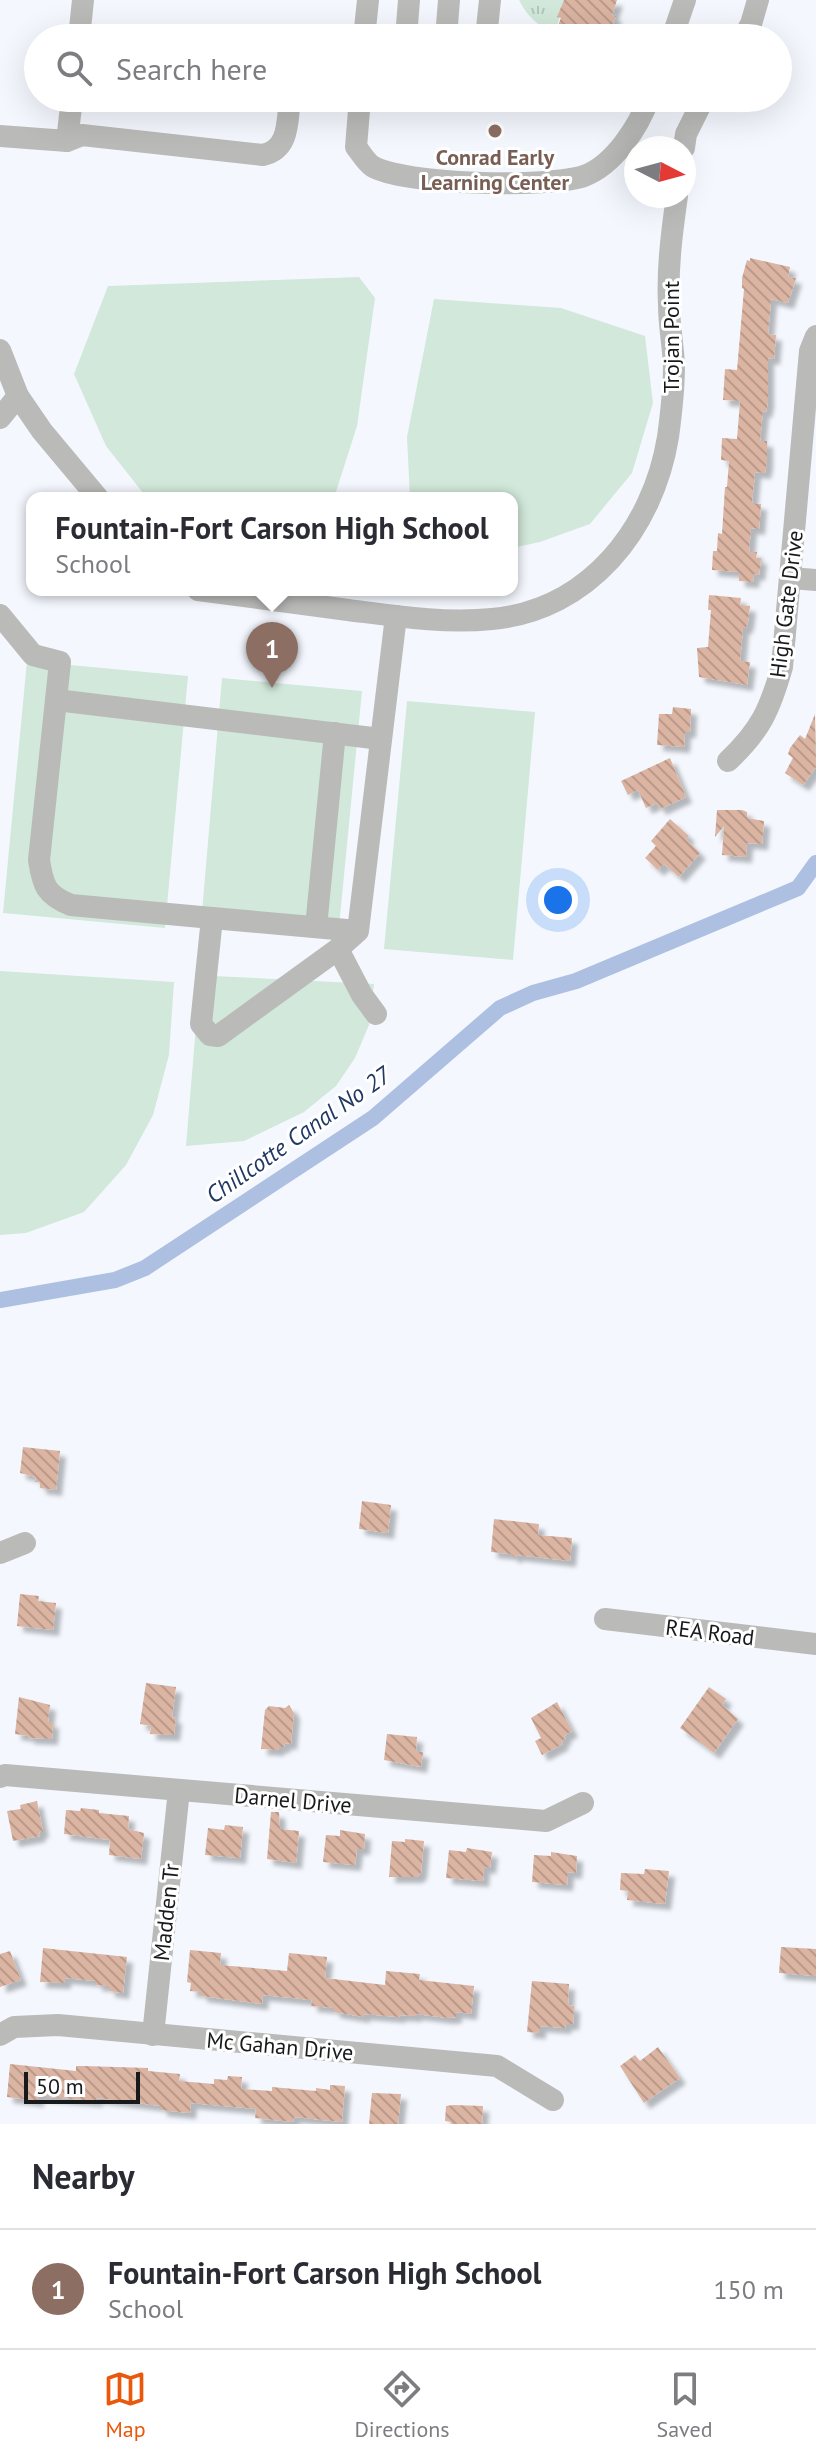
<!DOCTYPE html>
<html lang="en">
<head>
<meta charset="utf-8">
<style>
  body { margin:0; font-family:"PT Sans",sans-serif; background:#f2f2f3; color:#2b2b33 }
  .compass { position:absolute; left:624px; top:136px; width:72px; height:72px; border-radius:50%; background:#fff; box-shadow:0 8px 32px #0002; rotate:96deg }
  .scale { position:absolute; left:24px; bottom:20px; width:116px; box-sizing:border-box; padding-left:8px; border:4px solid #18191b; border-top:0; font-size:22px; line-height:28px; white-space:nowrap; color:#18191b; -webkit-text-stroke:6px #fff; paint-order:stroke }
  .you { position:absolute; left:558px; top:900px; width:28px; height:28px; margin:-20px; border:6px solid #fff; border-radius:50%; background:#1a73e8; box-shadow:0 0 0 12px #1a73e833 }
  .badge { display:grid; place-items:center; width:52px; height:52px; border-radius:50%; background:#ea580c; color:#fff; font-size:26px; font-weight:700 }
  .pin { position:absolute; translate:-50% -66px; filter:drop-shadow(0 2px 4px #0008) }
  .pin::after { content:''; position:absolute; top:42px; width:28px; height:24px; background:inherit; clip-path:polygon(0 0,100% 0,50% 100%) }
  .popup { position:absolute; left:26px; top:492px; width:492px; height:104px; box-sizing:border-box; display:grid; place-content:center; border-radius:16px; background:#fff; filter:drop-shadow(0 2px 6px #0005); font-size:26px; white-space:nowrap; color:#7c7c81 }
  .popup b { font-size:30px; color:#2b2b33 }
  .popup::after { content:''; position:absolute; left:50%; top:100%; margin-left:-16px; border:16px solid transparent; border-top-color:#fff }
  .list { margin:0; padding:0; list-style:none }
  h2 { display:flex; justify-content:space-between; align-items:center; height:104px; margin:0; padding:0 32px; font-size:34px }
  h2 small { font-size:26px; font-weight:400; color:#7c7c81 }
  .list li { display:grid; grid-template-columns:52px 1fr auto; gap:24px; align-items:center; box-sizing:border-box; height:120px; padding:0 32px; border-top:2px solid #e1e1e2 }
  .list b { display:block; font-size:30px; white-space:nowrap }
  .list p { margin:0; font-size:26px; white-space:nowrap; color:#7c7c81 }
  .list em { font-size:26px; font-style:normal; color:#7c7c81 }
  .icon { flex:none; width:44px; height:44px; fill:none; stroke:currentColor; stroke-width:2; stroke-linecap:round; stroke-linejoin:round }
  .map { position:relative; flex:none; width:816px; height:2124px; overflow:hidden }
  .search { position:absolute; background:#fff; box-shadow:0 8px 32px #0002; left:24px; right:24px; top:24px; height:88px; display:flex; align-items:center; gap:20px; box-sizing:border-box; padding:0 28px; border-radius:44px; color:#7c7c81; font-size:30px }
  .sheet { height:224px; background:#fff }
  nav { display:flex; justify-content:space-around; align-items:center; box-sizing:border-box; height:112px; border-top:2px solid #e1e1e2; background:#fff; font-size:22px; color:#7c7c81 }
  nav a { display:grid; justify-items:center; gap:4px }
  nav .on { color:#ea580c }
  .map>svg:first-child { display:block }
</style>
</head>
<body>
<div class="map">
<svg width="816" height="2124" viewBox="0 0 816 2124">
  <defs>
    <pattern id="park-tufts" width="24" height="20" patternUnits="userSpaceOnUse" patternTransform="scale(2)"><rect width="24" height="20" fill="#d1e8da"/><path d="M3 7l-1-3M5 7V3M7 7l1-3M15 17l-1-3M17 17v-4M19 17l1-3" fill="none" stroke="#b3c6ba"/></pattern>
    <pattern id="building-back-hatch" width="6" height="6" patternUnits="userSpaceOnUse" patternTransform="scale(2)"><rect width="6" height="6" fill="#dbb4a2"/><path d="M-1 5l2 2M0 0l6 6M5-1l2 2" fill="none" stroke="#bb9a8b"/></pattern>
    <filter id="shadow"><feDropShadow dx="6" dy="6" stdDeviation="2" flood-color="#0004"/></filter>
  </defs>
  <rect width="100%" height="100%" fill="#f4f8fe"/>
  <!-- grass -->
  <g fill="#d1e8da">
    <path d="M359 277 375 298 357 426 334 498H147L106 446 74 374 108 286Z"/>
    <path d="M434 299 561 308 645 336 653 403 632 473 590 524 540 542 512 548V498H410L407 437Z"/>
    <path d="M27 661 188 676 165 928 3 913Z"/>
    <path d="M222 678 362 691 338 937 201 924Z"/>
    <path d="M407 701 535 712 513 960 384 949Z"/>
    <path d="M0 971 174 982 169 1055 153 1115 126 1165 84 1212 26 1233 0 1235Z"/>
    <path d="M214 976 374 984 369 1025 355 1058 336 1086 304 1112 244 1141 186 1146 199 989Z"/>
  </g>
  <!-- park -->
  <path fill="url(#park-tufts)" d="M519 0H564L555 34C539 26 527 17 519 0Z"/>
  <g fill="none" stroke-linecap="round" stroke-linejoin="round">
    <!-- canal -->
    <path stroke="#adc0e1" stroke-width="16" d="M0 1300 115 1280 145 1268 373 1118 500 1008 533 993 576 981 798 888 816 863"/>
  </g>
  <!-- building -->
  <g fill="url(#building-back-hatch)" filter="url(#shadow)">
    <path d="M564 0H617L612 15 616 16 609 35 605 34 603 38H553L561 18 557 17Z"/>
    <path d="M750 258 790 267 788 277 796 278 788 303 771 299 768 334 776 335 774 359 768 358V402L766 412 763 411 760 441H767V463L765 473 755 472 752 503 761 504 759 529 751 528 749 552H757L756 558H761L759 575 754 574 753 582 739 581V572L712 570 713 551H717L718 533 722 534 725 487H727L729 461 721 460 722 438 737 439 740 401 723 400 725 369 737 370 744 289 742 288V278L747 260 750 261Z"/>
    <path d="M709 595 741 598 740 605 750 606 748 622 746 628H743L740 661 750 662 747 685 699 677 697 648 708 647 711 610H708Z"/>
    <path d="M673 707 691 709 690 732H685L684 747 657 745 659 714H672Z"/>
    <path d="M815 714 816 767 803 785 785 773 793 758 788 754 790 748 800 735 805 739Z"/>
    <path d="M670 758 686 797 660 809 657 803 646 808 638 790 628 795 621 781Z"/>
    <path d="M717 810H742L747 812V818L764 821 762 844 747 843 746 857 722 855 724 826 715 837Z"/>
    <path d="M670 819 689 836 686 839 700 853 679 877 664 864 658 870 645 858 656 846 651 841Z"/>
    <path d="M23 1447 60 1451 56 1490 40 1488V1482H35L36 1477 20 1473Z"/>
    <path d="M362 1501 391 1505 388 1533 359 1529Z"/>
    <path d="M494 1519 539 1524 538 1535 572 1538 570 1561 517 1555 514 1558 511 1554 491 1552Z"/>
    <path d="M20 1594 39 1596 38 1601 56 1603 53 1630 17 1626Z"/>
    <path d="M146 1683 176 1687 172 1717 176 1718 174 1735 150 1734 151 1726 140 1724Z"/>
    <path d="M709 1687 726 1699 722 1705 738 1719 714 1753 680 1728Z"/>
    <path d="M19 1697 50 1705 48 1722H53L52 1739 28 1738 29 1736 15 1734Z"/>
    <path d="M557 1702 572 1731 564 1736 566 1739 561 1741 563 1744 542 1755 535 1741 541 1738 531 1718Z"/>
    <path d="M289 1705 294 1713 291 1744 285 1743 284 1747H279L278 1750 261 1749 265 1710 269 1706 285 1708Z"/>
    <path d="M387 1734 417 1737 416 1751 423 1752 421 1767 384 1760Z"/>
    <path d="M37 1801 43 1832H39L40 1836 13 1841 7 1811 21 1809 20 1805Z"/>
    <path d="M81 1808 99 1810V1813L129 1816 128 1829 144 1833 141 1859 109 1855 110 1840 64 1834 66 1810 80 1811Z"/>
    <path d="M271 1812H279L280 1829 299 1831 296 1863 267 1859Z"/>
    <path d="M225 1825 243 1827 240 1858 205 1855 208 1828 224 1830Z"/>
    <path d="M340 1830 365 1834 364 1849H357L355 1865 323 1862 326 1835 340 1836Z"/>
    <path d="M405 1839 424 1841 421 1873 417 1877H389L392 1841 405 1842Z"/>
    <path d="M467 1848 492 1852 490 1868 484 1867 483 1881 446 1878 449 1850 466 1852Z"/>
    <path d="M551 1852 577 1856 576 1873 568 1872 567 1885 532 1882 534 1855 551 1856Z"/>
    <path d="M645 1869 669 1871 665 1904 627 1900 628 1891 620 1890 621 1873 644 1874Z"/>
    <path d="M781 1947 816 1949V1976L779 1973Z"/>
    <path d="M43 1948 127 1957 123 1993 109 1991V1986L96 1985V1981L65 1978V1983L40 1982Z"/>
    <path d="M190 1950 221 1953 220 1965 287 1971 289 1953 327 1957 325 1978 385 1985 386 1971 420 1974 419 1980 474 1986 471 2014 456 2012V2017L448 2018 416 2014V2016L400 2015 399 2017 364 2014V2017L334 2012V2008L311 2006 312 2000 263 1995 262 2004 201 1996V1992L190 1991 191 1983 187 1982Z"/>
    <path d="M10 1951 21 1980 0 1987V1954Z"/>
    <path d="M532 1981 569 1984 568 2005 574 2006 573 2024H566L565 2028 540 2026V2033L527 2032Z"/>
    <path d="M658 2047 680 2078 644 2103 620 2066 635 2055 640 2061Z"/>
    <path d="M10 2064 76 2071V2066H84L148 2068V2071L180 2074 179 2081 214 2084V2079L227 2080 228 2076 242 2077 241 2089 272 2091V2087L316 2091V2088L330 2090V2085L345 2086 342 2122 294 2117 293 2122 255 2118 256 2109 191 2103 190 2113 161 2110V2106L97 2098 96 2101 38 2096V2101L7 2097Z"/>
    <path d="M372 2093 401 2094 398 2124H369Z"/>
    <path d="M453 2105 483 2106 482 2124H451V2122L445 2121 446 2106Z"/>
  </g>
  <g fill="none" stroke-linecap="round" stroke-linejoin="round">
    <!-- minor -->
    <g stroke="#babbb8" stroke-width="22">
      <path d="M79 38 83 0"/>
      <path d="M364 38 368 0"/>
      <path d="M406 38 409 0"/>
      <path d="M446 38 449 0"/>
      <path d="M486 38 490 0"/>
      <path d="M672 38 685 0"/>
      <path d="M743 38 751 24 758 0"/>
      <path d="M360 98 356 147C361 153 366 162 372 166 403 185 549 188 584 176 614 165 639 126 649 98"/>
      <path d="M0 136 67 141 82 135 263 155C290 149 287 121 290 98"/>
      <path d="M67 141 72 98"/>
      <path d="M684 148 686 134 704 98"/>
      <path d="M0 350 18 396 42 431 98 498"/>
      <path d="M0 418 18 396"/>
      <path d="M791 578 816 580"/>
      <path d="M198 590C248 597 298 603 348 610 395 616 444 624 492 619 589 610 653 529 668 437 671 415 674 388 674 365 673 345 669 325 669 305 667 269 672 231 677 196"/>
      <path d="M0 615 33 655 60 662 39 860C43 886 46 895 71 905L212 918"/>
      <path d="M56 700 381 739"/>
      <path d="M728 761C761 730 770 709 782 667L810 351 816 336"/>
      <path d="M316 927 335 733"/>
      <path d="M358 931 212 918 201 1024 210 1035 218 1036 338 949 358 931 396 616"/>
      <path d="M338 949 362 995 376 1014"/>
      <path d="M0 1553 25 1543"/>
      <path d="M605 1619 816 1644"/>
      <path d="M0 1777 5 1775 546 1821 583 1803"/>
      <path d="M0 2035 14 2027 58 2025 497 2066 553 2100"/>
      <path d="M153 2035 179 1790"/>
    </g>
  </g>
  <!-- markers -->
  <circle fill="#8d6e63" stroke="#fff" stroke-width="3" cx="495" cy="131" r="8"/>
  <g text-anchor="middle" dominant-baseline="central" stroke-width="6" stroke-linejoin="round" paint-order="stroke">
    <!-- education labels -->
    <g font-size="22" font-weight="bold" fill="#785e54" stroke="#fff">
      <text x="495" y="157">Conrad Early<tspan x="495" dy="25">Learning Center</tspan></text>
    </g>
    <!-- street labels -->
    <g font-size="22" fill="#18191b" stroke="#fff">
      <text transform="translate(671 337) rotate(-90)">Trojan Point</text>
      <text transform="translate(786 604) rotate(-83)">High Gate Drive</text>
      <text transform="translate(710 1632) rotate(7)">REA Road</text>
      <text transform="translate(293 1800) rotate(5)">Darnel Drive</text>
      <text transform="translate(166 1912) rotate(-84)">Madden Tr</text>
      <text transform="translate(280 2046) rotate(5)">Mc Gahan Drive</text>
    </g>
    <!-- water labels -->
    <g font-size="24" font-style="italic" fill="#203863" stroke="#fff">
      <text transform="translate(298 1135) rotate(-35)">Chillcotte Canal No 27</text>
    </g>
  </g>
</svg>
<svg class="compass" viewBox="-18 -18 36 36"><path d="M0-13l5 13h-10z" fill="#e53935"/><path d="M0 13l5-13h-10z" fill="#7c7c81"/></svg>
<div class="scale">50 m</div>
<div class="you"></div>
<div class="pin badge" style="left:272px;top:688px;background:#8d6e63">1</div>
<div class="popup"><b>Fountain-Fort Carson High School</b>School</div>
<div class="search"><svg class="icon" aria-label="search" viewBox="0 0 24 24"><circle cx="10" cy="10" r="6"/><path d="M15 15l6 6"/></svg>Search here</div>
</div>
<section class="sheet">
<h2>Nearby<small></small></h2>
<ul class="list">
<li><span class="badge" style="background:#8d6e63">1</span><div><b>Fountain-Fort Carson High School</b><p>School</p></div><em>150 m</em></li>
</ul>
</section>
<nav>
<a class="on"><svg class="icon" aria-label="map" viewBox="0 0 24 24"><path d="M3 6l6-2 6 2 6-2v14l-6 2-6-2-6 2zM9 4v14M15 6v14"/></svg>Map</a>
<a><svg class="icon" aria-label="directions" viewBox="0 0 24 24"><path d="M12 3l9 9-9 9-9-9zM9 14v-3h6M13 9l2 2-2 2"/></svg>Directions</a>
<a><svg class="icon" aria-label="saved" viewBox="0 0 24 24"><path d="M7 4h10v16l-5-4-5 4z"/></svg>Saved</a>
</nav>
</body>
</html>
